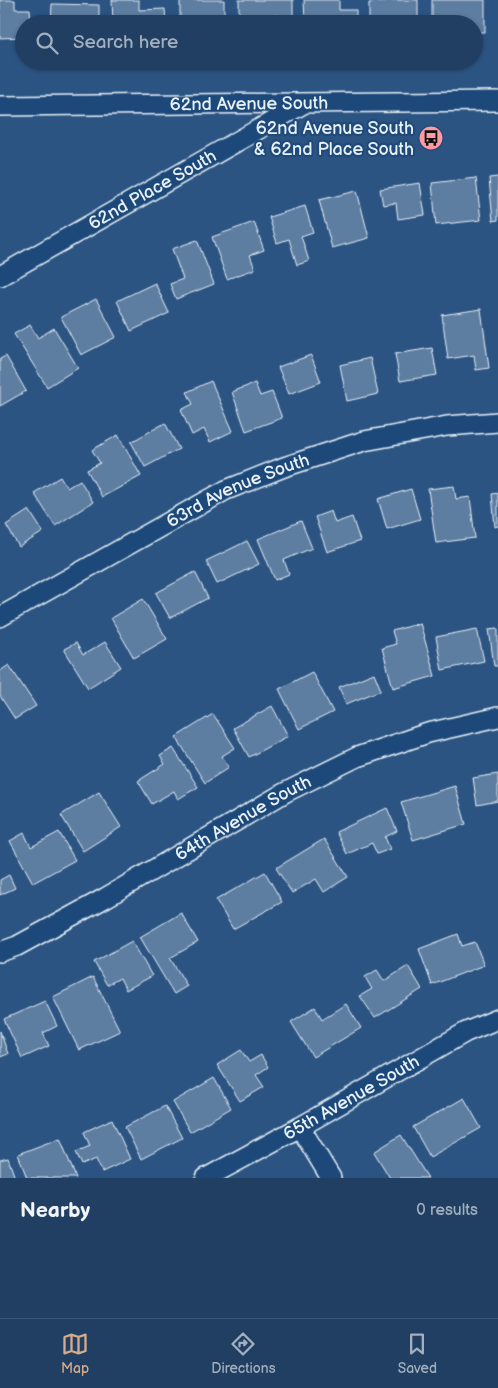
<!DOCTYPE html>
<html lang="en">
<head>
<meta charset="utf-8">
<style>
  body { margin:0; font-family:"Balsamiq Sans",sans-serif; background:#2d4a6b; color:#f1f3f6 }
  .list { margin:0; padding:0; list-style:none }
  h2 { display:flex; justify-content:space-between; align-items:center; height:65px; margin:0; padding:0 20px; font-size:21px }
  h2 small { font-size:16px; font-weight:400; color:#a2afbe }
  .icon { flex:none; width:28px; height:28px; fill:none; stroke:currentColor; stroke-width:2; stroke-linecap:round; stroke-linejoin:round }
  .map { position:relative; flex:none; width:498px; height:1178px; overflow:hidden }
  .search { position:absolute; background:#203f62; box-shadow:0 1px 4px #0004; left:15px; right:15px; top:15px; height:55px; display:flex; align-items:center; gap:12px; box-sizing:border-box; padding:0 18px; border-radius:28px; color:#a2afbe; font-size:19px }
  .sheet { height:140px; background:#203f62 }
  nav { display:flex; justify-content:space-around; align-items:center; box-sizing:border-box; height:70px; border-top:1px solid #3d5877; background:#203f62; font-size:14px; color:#a2afbe }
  nav a { display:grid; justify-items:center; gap:2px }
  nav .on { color:#d6ab8b }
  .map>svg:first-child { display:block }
</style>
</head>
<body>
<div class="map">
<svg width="498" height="1178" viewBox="0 0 498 1178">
  <rect width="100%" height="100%" fill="#2b5482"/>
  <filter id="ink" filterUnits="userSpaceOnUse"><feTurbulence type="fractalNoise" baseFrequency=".02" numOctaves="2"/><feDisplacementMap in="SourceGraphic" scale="10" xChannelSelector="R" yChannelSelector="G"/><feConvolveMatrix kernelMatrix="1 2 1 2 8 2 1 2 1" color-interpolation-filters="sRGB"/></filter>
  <g filter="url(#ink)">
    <!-- building -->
    <g fill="#5d7da1" stroke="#e8f1f8">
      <path d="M0 0H15V9H30L31 24H24V37L0 38Z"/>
      <path d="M112 0H139V10L165 9 166 24H113Z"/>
      <rect x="180" y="0" width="44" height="24"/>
      <path d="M239 0H293V24H279V15H239Z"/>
      <path d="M304 0H339V10H356V24H305Z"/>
      <path d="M385 0H418V24H369V3L385 2Z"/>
      <path d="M432 0H485V32H474V24H432Z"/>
      <path d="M52 4 99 5V24H51Z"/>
      <path d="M498 177V220L493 221 489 178Z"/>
      <path d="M476 178 481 220 436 225 432 183Z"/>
      <path d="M420 183 425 215 398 219 396 203 383 205 380 189Z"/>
      <path d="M357 191 369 238 332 248 319 200Z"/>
      <path d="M305 206 313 232 301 236 309 261 297 265 289 239 277 243 269 217Z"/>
      <path d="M254 222 264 250 250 255 255 269 227 279 212 237Z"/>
      <path d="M197 240 214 284 176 299 170 284 183 279 172 249Z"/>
      <path d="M155 283 169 313 131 331 117 301Z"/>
      <path d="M96 299 116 337 81 355 61 317Z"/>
      <path d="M481 309 489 368 476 370 474 355 448 359 442 315Z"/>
      <path d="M30 325 38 338 54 328 78 368 47 387 14 334Z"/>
      <path d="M432 348 437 375 400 381 395 354Z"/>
      <path d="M311 355 321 382 289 394 278 367Z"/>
      <path d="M6 356 26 391 0 406V359Z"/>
      <path d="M370 358 378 394 347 401 340 365Z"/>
      <path d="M211 381 233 431 210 442 204 429 192 435 181 410 193 404 187 392Z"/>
      <path d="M255 383 260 396 272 392 282 418 246 431 232 392Z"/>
      <path d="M165 423 179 449 145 467 131 442Z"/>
      <path d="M118 435 141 476 102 497 87 470 100 463 92 450Z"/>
      <path d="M60 477 67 488 80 480 93 502 55 526 34 493Z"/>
      <path d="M454 486 456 499 470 497 475 538 436 543 428 489Z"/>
      <path d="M411 489 420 519 387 529 378 499Z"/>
      <path d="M498 493V526L495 527 492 494Z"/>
      <path d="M29 510 43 532 19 547 6 525Z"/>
      <path d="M331 511 335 523 352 517 360 541 327 552 315 517Z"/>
      <path d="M301 521 312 548 284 560 289 574 275 580 258 539Z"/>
      <path d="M247 541 259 564 217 584 206 561Z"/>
      <path d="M195 572 208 598 170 618 156 593Z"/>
      <path d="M143 599 167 639 134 658 111 618Z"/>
      <path d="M420 623 435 676 393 688 382 648 396 644 392 631Z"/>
      <path d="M498 628V666H494L489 629Z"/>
      <path d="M477 629 484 661 442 670 436 637Z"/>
      <path d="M105 642 121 667 88 688 64 649 76 643 83 655Z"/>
      <path d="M9 665 36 706 15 719 0 696V671Z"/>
      <path d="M312 672 333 712 299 729 279 689Z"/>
      <path d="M374 673 381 690 346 704 339 687Z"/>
      <path d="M272 706 288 736 249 757 233 728Z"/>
      <path d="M213 714 235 748 222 756 229 767 205 783 176 737Z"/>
      <path d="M173 748 198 787 178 799 174 791 152 804 138 781 165 764 160 756Z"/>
      <path d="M498 774V801L477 805 473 778Z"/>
      <path d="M455 786 466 824 413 840 401 802Z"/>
      <path d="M99 792 121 827 83 851 61 815Z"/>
      <path d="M387 808 397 831 385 837 390 849 377 854 372 843 347 854 336 832Z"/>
      <path d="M59 832 75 860 33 883 10 841 24 833 31 847Z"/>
      <path d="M324 839 348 877 324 892 316 879 292 893 276 868Z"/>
      <path d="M265 872 282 902 233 929 216 900Z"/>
      <path d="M9 875 15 888 0 895V880Z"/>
      <path d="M181 913 198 942 170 958 187 986 174 994 140 937Z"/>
      <path d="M458 934 462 946 475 942 484 965 432 985 419 949Z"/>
      <path d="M132 941 152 976 126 990 120 978 107 985 94 962Z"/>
      <path d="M408 966 422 989 375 1018 360 996 372 989 365 977 377 970 384 981Z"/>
      <path d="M93 977 120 1031 79 1050 53 997Z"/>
      <path d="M45 1001 57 1026 43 1033 49 1046 22 1058 4 1019Z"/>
      <path d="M346 1004 361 1028 313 1057 291 1022 315 1007 322 1019Z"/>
      <path d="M0 1031 8 1054 0 1057Z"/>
      <path d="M241 1050 249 1062 261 1055 268 1067 256 1075 264 1087 240 1101 217 1065Z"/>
      <path d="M214 1078 231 1108 190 1132 173 1102Z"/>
      <path d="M464 1098 481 1128 430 1157 413 1127Z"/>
      <path d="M165 1106 182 1138 141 1159 125 1127Z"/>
      <path d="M112 1119 130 1159 102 1172 96 1159 82 1165 76 1152 90 1146 84 1132Z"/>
      <path d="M401 1135 428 1178H390L374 1152Z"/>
      <path d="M60 1138 76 1178H27L18 1154Z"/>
      <path d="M8 1158 15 1178H0V1160Z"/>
    </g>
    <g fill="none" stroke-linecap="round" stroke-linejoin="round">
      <defs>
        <g id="minor">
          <path id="s1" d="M0 106 498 101"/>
          <path id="s2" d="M0 276 303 104"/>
          <path id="s3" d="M0 617 226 490 284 467 364 441 447 426 498 422"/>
          <path id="s4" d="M0 952 17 946 105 898 284 793 357 757 428 733 498 717"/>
          <path d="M300 1127 331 1178"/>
          <path id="s5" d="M206 1178 300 1127 466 1032 498 1019"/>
        </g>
      </defs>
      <!-- minor casing -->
      <use href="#minor" stroke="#e8f1f8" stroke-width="22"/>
      <!-- minor -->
      <use href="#minor" stroke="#1f4a7a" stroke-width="19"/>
    </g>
  </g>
  <!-- icons -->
  <defs>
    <symbol id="bus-disc" viewBox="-11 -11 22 22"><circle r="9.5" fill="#ff9aa2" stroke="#1f4a7a"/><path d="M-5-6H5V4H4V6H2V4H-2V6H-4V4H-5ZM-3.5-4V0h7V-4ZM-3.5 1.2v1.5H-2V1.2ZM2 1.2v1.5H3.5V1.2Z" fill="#111"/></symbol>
  </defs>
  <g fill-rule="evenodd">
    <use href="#bus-disc" x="417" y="124" width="28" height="28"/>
  </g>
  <g text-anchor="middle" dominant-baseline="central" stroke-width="4.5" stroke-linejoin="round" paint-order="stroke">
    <!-- street labels -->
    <g font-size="18" fill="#e8f1f8" stroke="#1f4a7a">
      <text stroke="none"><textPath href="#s1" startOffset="249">62nd Avenue South</textPath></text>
      <text stroke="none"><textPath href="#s2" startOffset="175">62nd Place South</textPath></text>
      <text stroke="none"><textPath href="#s3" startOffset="270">63rd Avenue South</textPath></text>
      <text stroke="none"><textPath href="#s4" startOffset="278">64th Avenue South</textPath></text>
      <text stroke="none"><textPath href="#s5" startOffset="166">65th Avenue South</textPath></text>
    </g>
    <!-- poi labels -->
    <g font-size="18" fill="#e8f1f8" stroke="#1f4a7a" text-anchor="end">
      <text x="414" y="128">62nd Avenue South<tspan x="414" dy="21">&amp; 62nd Place South</tspan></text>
    </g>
  </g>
</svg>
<div class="search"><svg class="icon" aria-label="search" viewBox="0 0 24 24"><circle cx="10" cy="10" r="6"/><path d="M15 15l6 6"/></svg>Search here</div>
</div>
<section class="sheet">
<h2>Nearby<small>0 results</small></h2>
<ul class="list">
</ul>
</section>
<nav>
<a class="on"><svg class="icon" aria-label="map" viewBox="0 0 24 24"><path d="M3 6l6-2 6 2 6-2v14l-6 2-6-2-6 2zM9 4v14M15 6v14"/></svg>Map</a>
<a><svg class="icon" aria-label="directions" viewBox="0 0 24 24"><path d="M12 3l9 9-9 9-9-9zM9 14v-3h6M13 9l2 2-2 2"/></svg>Directions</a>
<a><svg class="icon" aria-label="saved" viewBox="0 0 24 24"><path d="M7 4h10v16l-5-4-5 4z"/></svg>Saved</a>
</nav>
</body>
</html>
